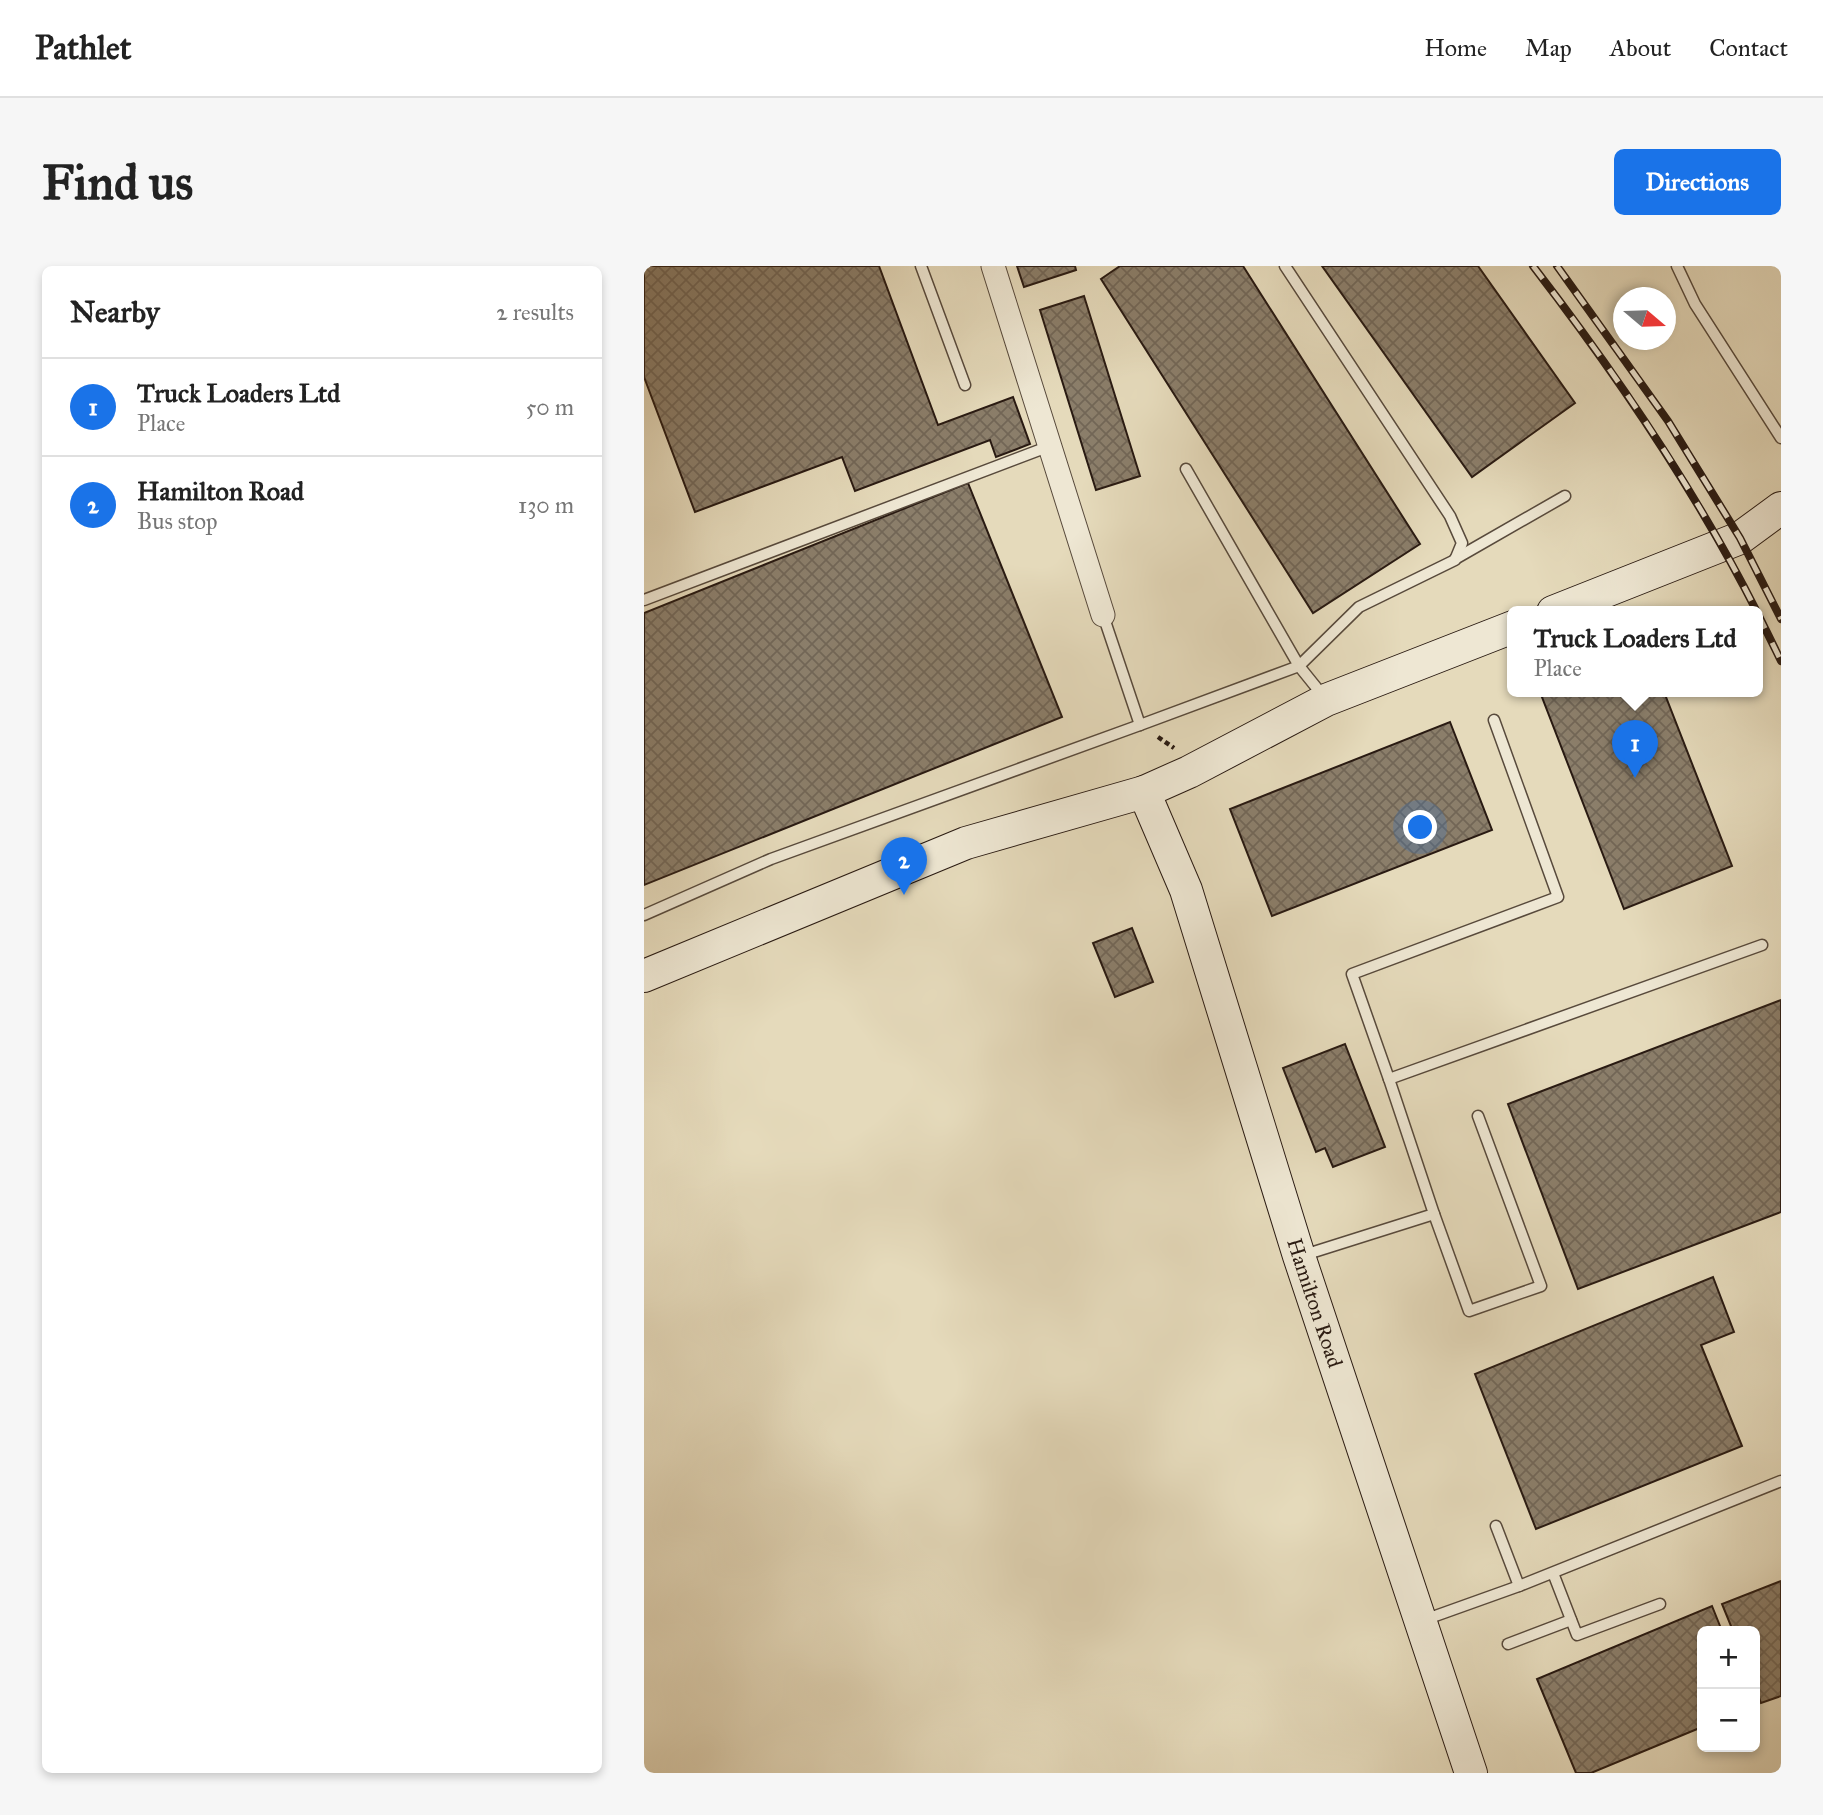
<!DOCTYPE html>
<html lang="en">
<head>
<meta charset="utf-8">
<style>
  body { margin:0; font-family:"IM FELL Great Primer",serif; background:#f6f6f6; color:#222 }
  .controls { position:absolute; right:21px; bottom:21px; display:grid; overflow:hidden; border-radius:10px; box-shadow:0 4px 10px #0003 }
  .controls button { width:63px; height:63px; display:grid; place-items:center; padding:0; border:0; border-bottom:2px solid #e0e0e0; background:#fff; color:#222; font:35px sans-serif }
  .compass { position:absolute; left:969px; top:21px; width:63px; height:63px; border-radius:50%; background:#fff; box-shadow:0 4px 10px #0003; rotate:109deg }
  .you { position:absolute; left:777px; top:562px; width:24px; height:24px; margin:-18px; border:5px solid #fff; border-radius:50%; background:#1a73e8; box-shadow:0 0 0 10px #1a73e833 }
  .badge { display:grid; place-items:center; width:46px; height:46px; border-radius:50%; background:#1a73e8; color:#fff; font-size:23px; font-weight:700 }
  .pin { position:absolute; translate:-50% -58px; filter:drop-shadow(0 2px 4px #0008) }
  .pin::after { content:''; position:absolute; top:37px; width:24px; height:21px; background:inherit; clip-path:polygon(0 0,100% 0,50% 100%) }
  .popup { position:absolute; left:863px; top:340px; width:256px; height:91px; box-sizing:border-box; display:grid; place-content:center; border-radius:10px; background:#fff; filter:drop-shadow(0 2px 5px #0005); font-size:23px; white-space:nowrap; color:#767676 }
  .popup b { font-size:26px; color:#222 }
  .popup::after { content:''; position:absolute; left:50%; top:100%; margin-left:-14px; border:14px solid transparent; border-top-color:#fff }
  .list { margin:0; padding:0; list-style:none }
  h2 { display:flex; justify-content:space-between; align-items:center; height:91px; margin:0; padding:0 28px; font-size:30px }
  h2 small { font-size:23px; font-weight:400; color:#767676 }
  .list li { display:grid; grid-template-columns:46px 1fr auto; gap:21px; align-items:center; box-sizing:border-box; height:98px; padding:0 28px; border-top:2px solid #e0e0e0 }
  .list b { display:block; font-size:26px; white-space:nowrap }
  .list p { margin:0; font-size:23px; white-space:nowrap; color:#767676 }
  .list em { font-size:23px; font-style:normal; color:#767676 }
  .map { position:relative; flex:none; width:1137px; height:1507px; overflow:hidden; border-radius:10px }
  header { display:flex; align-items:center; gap:42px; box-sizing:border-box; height:98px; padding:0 35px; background:#fff; border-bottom:2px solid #e0e0e0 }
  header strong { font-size:33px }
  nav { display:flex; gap:38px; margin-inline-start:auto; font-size:24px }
  .intro { display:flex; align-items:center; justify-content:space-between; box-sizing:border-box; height:168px; padding:0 42px }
  h1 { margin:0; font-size:49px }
  .button { padding:18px 32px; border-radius:10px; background:#1a73e8; color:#fff; font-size:24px; font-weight:700 }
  main { display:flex; gap:42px; padding:0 42px }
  aside { flex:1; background:#fff; border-radius:10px; box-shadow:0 4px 10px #0003 }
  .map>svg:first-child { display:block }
</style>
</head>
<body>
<header>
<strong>Pathlet</strong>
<nav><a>Home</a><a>Map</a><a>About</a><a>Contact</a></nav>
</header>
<div class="intro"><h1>Find us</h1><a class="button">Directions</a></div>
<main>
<aside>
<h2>Nearby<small>2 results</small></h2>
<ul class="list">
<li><span class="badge">1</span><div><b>Truck Loaders Ltd</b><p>Place</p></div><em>50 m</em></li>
<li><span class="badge">2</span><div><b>Hamilton Road</b><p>Bus stop</p></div><em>130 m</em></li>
</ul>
</aside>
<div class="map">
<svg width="1137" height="1507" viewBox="0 0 1137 1507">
  <defs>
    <pattern id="building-cross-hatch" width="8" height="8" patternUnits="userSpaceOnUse" patternTransform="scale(1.75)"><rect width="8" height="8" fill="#8b7e6a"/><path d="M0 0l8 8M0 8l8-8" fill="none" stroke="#726656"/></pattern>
  </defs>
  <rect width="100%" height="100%" fill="#e5dabb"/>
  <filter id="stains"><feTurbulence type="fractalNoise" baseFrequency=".00286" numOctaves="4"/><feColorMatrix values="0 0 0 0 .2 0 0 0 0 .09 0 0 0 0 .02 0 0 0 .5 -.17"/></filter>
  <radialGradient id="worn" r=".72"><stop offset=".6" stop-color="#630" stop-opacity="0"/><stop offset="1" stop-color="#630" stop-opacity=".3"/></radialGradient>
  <!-- building -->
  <g fill="url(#building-cross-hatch)" stroke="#291a12" stroke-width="2">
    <path d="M0 0H235L294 159 369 131 386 178 352 191 346 174 211 225 198 191 51 246 0 111Z"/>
    <path d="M373 0H431L432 4 380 21Z"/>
    <path d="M476 0H599L776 278 669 347 457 13Z"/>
    <path d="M678 0H834L931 137 828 211Z"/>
    <path d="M440 30 496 210 452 224 396 44Z"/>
    <path d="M324 217 418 451 0 619V347Z"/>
    <path d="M896 426H1020L1088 600 980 643Z"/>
    <path d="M806 456 848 564 628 650 586 543Z"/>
    <path d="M488 662 509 716 471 731 449 677Z"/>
    <path d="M1137 734V946L934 1023 864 838Z"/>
    <path d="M701 778 741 881 689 901 681 882 672 886 639 802Z"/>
    <path d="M1069 1011 1090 1066 1057 1079 1098 1180 892 1263 831 1108Z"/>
    <path d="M1137 1315V1430L1117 1437 1111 1421V1365H1089L1078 1338Z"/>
    <path d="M1068 1340 1078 1365H1058V1461L947 1507H932L893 1413Z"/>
  </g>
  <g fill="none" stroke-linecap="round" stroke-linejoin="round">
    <defs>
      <g id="lane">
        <path d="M277 0 321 119"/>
        <path d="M1033 0 1051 38 1137 172"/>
        <path d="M542 203 655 400 715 341 811 294 818 277 806 250 641 0"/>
        <path d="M811 293 921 230"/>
        <path d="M0 334 406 180"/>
        <path d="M459 349 496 459 655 400 680 431"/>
        <path d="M0 649 127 593 496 459"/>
        <path d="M745 813 708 708 914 631 850 454"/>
        <path d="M790 948 825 1045 897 1020 834 850"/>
        <path d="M657 990 790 948 745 813 1118 679"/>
        <path d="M909 1307 933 1369 1016 1338"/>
        <path d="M875 1320 1137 1215"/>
        <path d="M780 1354 875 1320 852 1260"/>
        <path d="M864 1378 927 1354"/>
      </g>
      <path id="street" d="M349 0 459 349"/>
      <g id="secondary">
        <path d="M909 346 1096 272 1137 242"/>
        <path id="s1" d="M500 526 542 624 655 990 827 1507"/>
        <path d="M0 710 322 577 500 526 545 506 682 434 869 361"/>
      </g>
    </defs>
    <!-- lane casing -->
    <use href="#lane" stroke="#584a3c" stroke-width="13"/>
    <!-- street casing -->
    <use href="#street" stroke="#584a3c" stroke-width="25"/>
    <!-- secondary casing -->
    <use href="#secondary" stroke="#291a12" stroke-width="34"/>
    <!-- path -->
    <path stroke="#291a12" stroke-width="4.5" stroke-dasharray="5 3.5" stroke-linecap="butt" d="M514 471 530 482"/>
    <!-- lane -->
    <use href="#lane" stroke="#eee7d3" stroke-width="10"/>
    <!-- street -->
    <use href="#street" stroke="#eee7d3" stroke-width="23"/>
    <!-- secondary -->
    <use href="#secondary" stroke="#eee7d3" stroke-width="32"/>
    <defs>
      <g id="rail">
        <path d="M889 0C973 109 1051 223 1113 346"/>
        <path d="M913 0 1024 155 1096 272 1137 353"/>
        <path d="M1114 348 1137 395"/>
      </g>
    </defs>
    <!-- rail casing -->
    <use href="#rail" stroke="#291a12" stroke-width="8"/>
    <!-- rail -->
    <use href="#rail" stroke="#eee7d3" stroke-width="5" stroke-dasharray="16" stroke-linecap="butt"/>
  </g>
  <g text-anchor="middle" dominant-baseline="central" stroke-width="5" stroke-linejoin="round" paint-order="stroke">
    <!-- street labels -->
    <g font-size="21" fill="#291a12" stroke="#eee7d3">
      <text stroke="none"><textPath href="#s1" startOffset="539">Hamilton Road</textPath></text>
    </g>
  </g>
  <rect width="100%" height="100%" filter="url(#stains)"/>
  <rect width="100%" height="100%" fill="url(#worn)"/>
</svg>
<div class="controls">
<button>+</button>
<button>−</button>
</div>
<svg class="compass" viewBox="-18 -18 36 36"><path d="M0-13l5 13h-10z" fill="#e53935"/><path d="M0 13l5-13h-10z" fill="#767676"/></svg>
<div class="you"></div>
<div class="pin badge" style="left:991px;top:512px">1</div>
<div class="popup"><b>Truck Loaders Ltd</b>Place</div>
<div class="pin badge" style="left:260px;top:629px">2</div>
</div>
</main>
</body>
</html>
